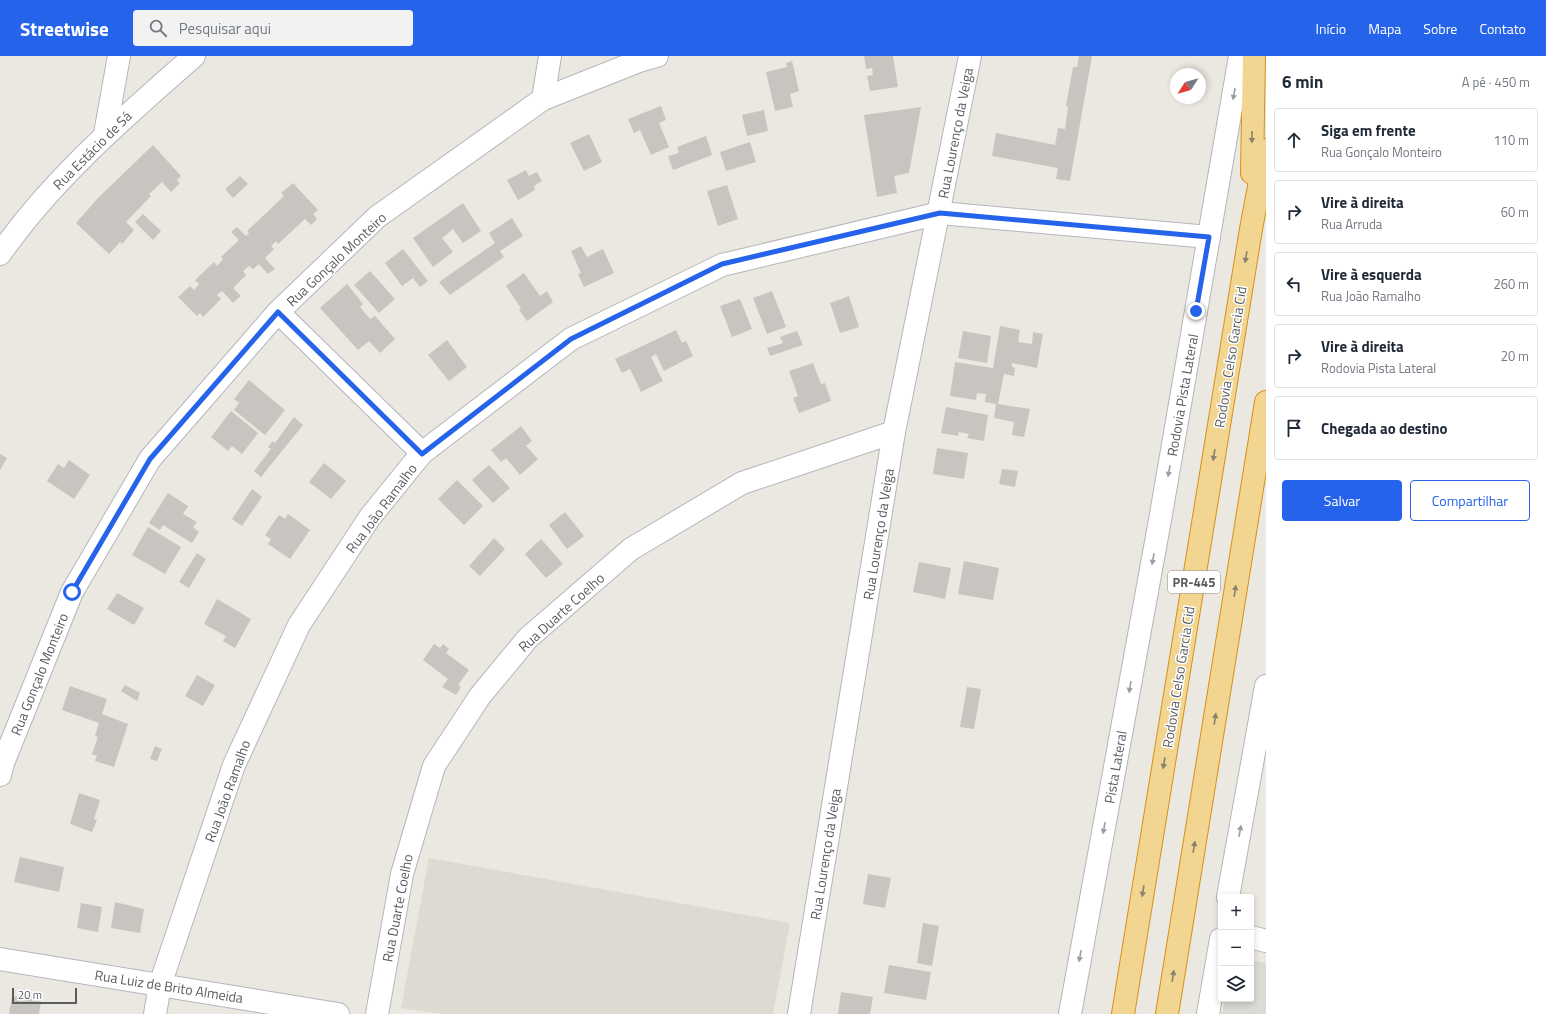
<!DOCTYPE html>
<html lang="pt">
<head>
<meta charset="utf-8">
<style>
  body { margin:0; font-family:"Titillium Web",sans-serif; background:#f2f2f3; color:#1f2937 }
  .controls { position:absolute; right:12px; bottom:12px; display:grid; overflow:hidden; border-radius:4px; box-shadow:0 2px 6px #0003 }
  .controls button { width:36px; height:36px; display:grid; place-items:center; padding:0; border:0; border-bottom:1px solid #e0e1e3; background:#fff; color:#1f2937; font:20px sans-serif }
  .compass { position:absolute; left:1170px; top:12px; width:36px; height:36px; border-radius:50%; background:#fff; box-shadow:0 2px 6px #0003; rotate:234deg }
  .scale { position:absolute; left:12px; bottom:10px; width:65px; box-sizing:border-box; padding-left:4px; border:2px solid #595d60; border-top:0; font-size:11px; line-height:14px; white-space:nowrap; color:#595d60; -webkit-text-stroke:3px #fff; paint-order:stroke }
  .stop { position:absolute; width:12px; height:12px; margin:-9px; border:3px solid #2563eb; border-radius:50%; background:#fff }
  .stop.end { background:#2563eb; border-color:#fff; box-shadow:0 1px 4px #0008 }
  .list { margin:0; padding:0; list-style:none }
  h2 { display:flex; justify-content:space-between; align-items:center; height:52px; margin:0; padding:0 16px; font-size:17px }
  h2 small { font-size:13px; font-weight:400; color:#747a83 }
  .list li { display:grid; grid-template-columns:26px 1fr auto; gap:12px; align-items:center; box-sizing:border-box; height:64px; margin:0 8px 8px; padding:0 8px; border:1px solid #e0e1e3; border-radius:4px }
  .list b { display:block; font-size:15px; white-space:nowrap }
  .list p { margin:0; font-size:13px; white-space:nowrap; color:#747a83 }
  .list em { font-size:13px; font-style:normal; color:#747a83 }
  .actions { display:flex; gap:8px; padding:12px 16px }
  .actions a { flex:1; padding:9px 0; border:1px solid #2563eb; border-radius:4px; text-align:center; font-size:14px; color:#2563eb }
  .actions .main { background:#2563eb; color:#fff }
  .icon { flex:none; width:22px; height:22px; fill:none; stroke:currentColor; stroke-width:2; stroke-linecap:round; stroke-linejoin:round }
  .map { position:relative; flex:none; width:1266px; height:958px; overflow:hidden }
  header { display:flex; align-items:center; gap:24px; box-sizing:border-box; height:56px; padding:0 20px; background:#2563eb; color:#fff }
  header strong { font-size:19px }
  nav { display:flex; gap:22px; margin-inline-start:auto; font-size:14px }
  .search { width:280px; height:36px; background:#f2f2f3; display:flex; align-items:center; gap:10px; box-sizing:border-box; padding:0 14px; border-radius:4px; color:#747a83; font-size:15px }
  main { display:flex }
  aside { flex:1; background:#fff }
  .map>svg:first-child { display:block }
</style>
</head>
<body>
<header>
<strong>Streetwise</strong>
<div class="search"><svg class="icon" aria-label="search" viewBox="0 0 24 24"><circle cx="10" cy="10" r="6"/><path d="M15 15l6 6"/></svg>Pesquisar aqui</div>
<nav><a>Início</a><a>Mapa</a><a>Sobre</a><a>Contato</a></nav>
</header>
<main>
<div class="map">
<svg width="1266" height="958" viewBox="0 0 1266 958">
  <rect width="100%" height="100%" fill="#ebe8e1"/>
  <!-- industrial -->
  <path fill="#dcdad5" d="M1251 904 1266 907V958H1222L1225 943H1251Z"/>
  <!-- education -->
  <path fill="#dddad2" d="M429 802 790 867 773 958H444L401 952Z"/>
  <!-- building -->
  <g fill="#c8c5c0">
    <path d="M864 0H893L898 31 870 35 867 20 873 19 872 12 866 13Z"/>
    <path d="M1079 0H1092L1070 125 1056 123 1058 112 992 100 996 77 1055 89 1058 72 1065 73 1068 51 1066 50 1073 11H1077Z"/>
    <path d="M792 5 799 35 790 38 793 51 775 55 766 16 787 11 786 7Z"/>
    <path d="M661 50 666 64 659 67 669 91 651 99 640 74 634 77 628 63Z"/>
    <path d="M921 51 909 117 894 120 897 137 877 141 864 59Z"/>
    <path d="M764 54 768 75 747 80 742 59Z"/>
    <path d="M589 78 602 106 584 115 570 87Z"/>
    <path d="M706 80 712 99 673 114 668 100 679 97 677 91Z"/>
    <path d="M750 86 756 106 726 115 720 96Z"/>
    <path d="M153 89 181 120 177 124 180 127 171 136 162 126 149 138 151 140 126 166 134 174 122 188 120 186 109 198 76 167 99 141Z"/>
    <path d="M526 114 529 120 537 116 542 125 534 130 535 134 518 144 507 124Z"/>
    <path d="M240 120 248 128 233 142 225 133Z"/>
    <path d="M293 127 318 154 313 158 317 163 311 169 305 163 278 188 276 185 271 190 274 193 265 202 275 213 268 218 259 208 253 213 249 210 243 215 246 219 233 232 241 240 233 247 222 235 217 239 221 243 203 261 200 257 197 260 178 241 190 230 194 234 199 228 195 224 214 206 217 210 223 203 221 201 239 184 231 176 237 171 246 180 249 177 247 175 284 140 281 137Z"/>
    <path d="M727 129 738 163 718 170 707 135Z"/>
    <path d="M463 147 481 175 463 187 453 173 447 178 442 182 453 196 433 211 413 182Z"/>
    <path d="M143 158 161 175 153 184 135 166Z"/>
    <path d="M512 162 523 180 500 195 504 201 450 239 439 226 495 187 489 177Z"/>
    <path d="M581 190 587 201 603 193 614 217 584 231 578 218 581 217 571 195Z"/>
    <path d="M403 193 428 225 420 231 413 222 402 230 385 207Z"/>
    <path d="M370 215 395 243 379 257 354 229Z"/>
    <path d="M524 217 540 240 547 235 553 246 527 265 519 254 521 252 506 230Z"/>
    <path d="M347 228 363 248 360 251 370 263 375 260 395 283 380 297 369 285 358 294 320 252Z"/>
    <path d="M772 235 786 271 767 278 753 242Z"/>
    <path d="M849 240 859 271 840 277 830 247Z"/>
    <path d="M740 243 752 273 732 281 720 250Z"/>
    <path d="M1000 270 1020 274 1018 286 1032 288 1033 276 1043 278 1037 312 1012 307V311L1015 312 1014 320 1004 318 998 348 1030 353 1024 381 1012 379 1014 366 994 362 996 348 985 346 986 338 977 337 976 344 950 340 955 306 993 312Z"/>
    <path d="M676 274 682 287 686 285 693 300 664 315 656 298 651 301 663 325 641 336 630 313 622 317 615 303Z"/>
    <path d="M797 275 803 289 770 300 767 292 783 287 780 281Z"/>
    <path d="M963 275 991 280 987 307 958 302Z"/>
    <path d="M447 284 467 311 449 325 428 299Z"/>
    <path d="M813 307 821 328 825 327 831 345 799 357 793 342 798 340 789 315Z"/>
    <path d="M249 324 285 354 265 379 234 354 239 347 234 343Z"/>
    <path d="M946 351 988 359 984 385 967 382 969 378 959 376 958 380 941 377Z"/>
    <path d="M231 355 258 377 242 398 232 390 228 395 211 381Z"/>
    <path d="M294 361 303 369 261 421 254 415 271 393 268 391 273 385 275 387Z"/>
    <path d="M521 370 532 385 526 390 538 403 520 419 506 402 501 406 491 394Z"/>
    <path d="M937 392 968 397 964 423 933 418Z"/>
    <path d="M0 398 7 402 0 414Z"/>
    <path d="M69 404 90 419 74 443 47 425 58 408 64 412Z"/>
    <path d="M324 407 346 425 331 443 309 426Z"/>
    <path d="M489 409 510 432 493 447 472 424Z"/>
    <path d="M1002 413 1018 415 1015 431 999 428Z"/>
    <path d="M457 424 483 450 464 469 438 443Z"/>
    <path d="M252 433 262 441 242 470 232 463Z"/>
    <path d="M168 437 188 450 183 458 197 466 193 471 199 476 192 487 163 469 160 474 149 467Z"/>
    <path d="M565 456 584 480 567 493 549 469Z"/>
    <path d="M288 458 310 474 290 503 268 488 271 483 265 479 279 459 285 463Z"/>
    <path d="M148 471 181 491 165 518 132 499Z"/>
    <path d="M494 482 505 493 480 520 469 510Z"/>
    <path d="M541 483 563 508 546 522 525 498Z"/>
    <path d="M197 497 206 503 189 532 179 526Z"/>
    <path d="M964 505 999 512 993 544 958 538Z"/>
    <path d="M919 506 951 512 945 543 913 536Z"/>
    <path d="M117 537 144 552 134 569 107 553Z"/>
    <path d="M217 543 251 563 235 592 223 585 226 580 204 568Z"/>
    <path d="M434 588 440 592 443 588 449 593 446 597 469 614 458 629 461 631 456 639 442 631 448 623 423 604Z"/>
    <path d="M197 619 215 629 203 650 185 640Z"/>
    <path d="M125 629 140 637 137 645 121 635Z"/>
    <path d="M70 630 107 643 102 658 128 668 114 711 95 705 97 700 92 698 98 681 95 680 99 667 62 654Z"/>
    <path d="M967 631 981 633 974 673 960 671Z"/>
    <path d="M155 690 162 693 157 705 150 703Z"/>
    <path d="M79 737 100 744 94 763 97 764 92 776 70 768Z"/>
    <path d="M20 801 64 811 59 836 14 826Z"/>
    <path d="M868 818 891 822 885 852 863 848Z"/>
    <path d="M115 846 144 853 140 877 111 872Z"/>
    <path d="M81 847 102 851 98 876 77 872Z"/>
    <path d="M923 867 939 870 932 910 917 907Z"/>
    <path d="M889 909 931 916 926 944 884 937Z"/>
    <path d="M841 936 873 941 870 958H838Z"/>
    <path d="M12 940 41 945 39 958H9Z"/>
  </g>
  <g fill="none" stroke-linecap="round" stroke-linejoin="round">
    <defs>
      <g id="minor">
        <path d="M543 43 550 0"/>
        <path d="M105 78 119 0"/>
        <path d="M0 198C53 122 125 61 194 0"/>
        <path d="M278 256 422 397"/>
        <path d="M0 719 3 707 72 536 150 403 278 256 377 161 543 43 639 5 657 0"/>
        <path d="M1228 841 1266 630"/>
        <path d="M1251 881 1266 885"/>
        <path d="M0 903 338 958"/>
        <path d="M155 958 160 929 234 709 299 569 370 461 422 397 571 283 722 209 940 157 1209 181"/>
        <path d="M377 958 402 818 434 710 480 640 528 582 631 493 742 427 894 376"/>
        <path d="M799 958 894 376 970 0"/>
        <path d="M1070 958 1160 464 1240 0"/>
        <path d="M1208 958 1221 883"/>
      </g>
      <g id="highway">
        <path d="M1252 117 1254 0"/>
        <path d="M1123 958 1251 173 1266 94"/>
        <path d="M1167 958 1266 346"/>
      </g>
    </defs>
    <!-- minor casing -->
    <use href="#minor" stroke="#b3b6ba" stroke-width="24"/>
    <!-- highway casing -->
    <use href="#highway" stroke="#d59117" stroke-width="24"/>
    <!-- minor -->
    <use href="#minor" stroke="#fff" stroke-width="22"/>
    <!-- highway -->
    <use href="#highway" stroke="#f1d591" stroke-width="22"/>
  </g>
  <!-- one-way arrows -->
  <defs><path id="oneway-solid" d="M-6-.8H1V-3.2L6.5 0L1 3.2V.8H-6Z"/></defs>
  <g fill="#9b9ea0">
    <use href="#oneway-solid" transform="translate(1234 38) rotate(100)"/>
    <use href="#oneway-solid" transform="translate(1169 415) rotate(100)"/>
    <use href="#oneway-solid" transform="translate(1153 503) rotate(100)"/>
    <use href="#oneway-solid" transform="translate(1130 631) rotate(100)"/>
    <use href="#oneway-solid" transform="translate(1104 772) rotate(100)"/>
    <use href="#oneway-solid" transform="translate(1240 775) rotate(-80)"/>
    <use href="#oneway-solid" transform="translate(1080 900) rotate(100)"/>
  </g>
  <g fill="#87816f">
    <use href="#oneway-solid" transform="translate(1252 81) rotate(91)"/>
    <use href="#oneway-solid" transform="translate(1246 201) rotate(99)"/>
    <use href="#oneway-solid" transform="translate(1214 399) rotate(99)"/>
    <use href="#oneway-solid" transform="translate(1235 535) rotate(-81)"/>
    <use href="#oneway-solid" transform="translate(1215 663) rotate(-81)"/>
    <use href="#oneway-solid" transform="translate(1164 707) rotate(99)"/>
    <use href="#oneway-solid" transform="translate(1194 791) rotate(-81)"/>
    <use href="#oneway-solid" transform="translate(1143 835) rotate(99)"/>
    <use href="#oneway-solid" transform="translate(1173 920) rotate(-81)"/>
  </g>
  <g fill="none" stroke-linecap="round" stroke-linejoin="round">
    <!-- route -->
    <path stroke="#2563eb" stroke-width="5" d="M72 536 150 403 278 256 422 398 571 283 722 208 940 157 1209 181 1196 255"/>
  </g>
  <g text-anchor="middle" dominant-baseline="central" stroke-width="3" stroke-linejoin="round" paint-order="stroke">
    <!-- shield labels -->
    <rect fill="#fff" stroke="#8b8e90" stroke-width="1" x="1168" y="515" width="52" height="22" rx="3"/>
    <g font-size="13" font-weight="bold" fill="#595d60">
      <text x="1194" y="526">PR-445</text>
    </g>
    <!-- street labels -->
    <g font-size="14" fill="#595d60" stroke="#fff">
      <text transform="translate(955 77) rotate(-79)">Rua Lourenço da Veiga</text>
      <text transform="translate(92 94) rotate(-45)">Rua Estácio de Sá</text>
      <text transform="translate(336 203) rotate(-43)">Rua Gonçalo Monteiro</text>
      <text transform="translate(1230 301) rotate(-81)">Rodovia Celso Garcia Cid</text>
      <text transform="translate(1182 339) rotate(-80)">Rodovia Pista Lateral</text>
      <text transform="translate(381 452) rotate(-53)">Rua João Ramalho</text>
      <text transform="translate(878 478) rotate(-81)">Rua Lourenço da Veiga</text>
      <text transform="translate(561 556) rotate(-42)">Rua Duarte Coelho</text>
      <text transform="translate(39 618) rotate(-68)">Rua Gonçalo Monteiro</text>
      <text transform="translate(1178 621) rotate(-81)">Rodovia Celso Garcia Cid</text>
      <text transform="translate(1115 711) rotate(-80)">Pista Lateral</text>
      <text transform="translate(227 735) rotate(-70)">Rua João Ramalho</text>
      <text transform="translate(825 798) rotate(-81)">Rua Lourenço da Veiga</text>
      <text transform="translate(397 852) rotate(-79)">Rua Duarte Coelho</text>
      <text transform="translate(169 930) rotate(9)">Rua Luiz de Brito Almeida</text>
    </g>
  </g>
</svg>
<div class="controls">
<button>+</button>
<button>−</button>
<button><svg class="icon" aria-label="layers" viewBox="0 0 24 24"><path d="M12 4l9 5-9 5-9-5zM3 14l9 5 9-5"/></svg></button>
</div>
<svg class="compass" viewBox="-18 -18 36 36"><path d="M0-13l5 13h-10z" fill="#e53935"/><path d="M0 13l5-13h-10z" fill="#747a83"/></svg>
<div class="scale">20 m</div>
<div class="stop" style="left:72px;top:536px"></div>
<div class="stop end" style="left:1196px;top:255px"></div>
</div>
<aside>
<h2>6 min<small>A pé · 450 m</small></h2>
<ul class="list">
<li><svg class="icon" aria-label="ahead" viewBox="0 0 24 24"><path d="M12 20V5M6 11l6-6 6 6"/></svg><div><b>Siga em frente</b><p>Rua Gonçalo Monteiro</p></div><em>110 m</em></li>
<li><svg class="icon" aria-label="right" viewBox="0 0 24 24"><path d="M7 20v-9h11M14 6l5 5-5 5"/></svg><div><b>Vire à direita</b><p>Rua Arruda</p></div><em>60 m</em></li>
<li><svg class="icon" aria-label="left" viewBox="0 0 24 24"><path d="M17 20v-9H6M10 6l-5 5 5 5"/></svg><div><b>Vire à esquerda</b><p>Rua João Ramalho</p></div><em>260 m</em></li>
<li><svg class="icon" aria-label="right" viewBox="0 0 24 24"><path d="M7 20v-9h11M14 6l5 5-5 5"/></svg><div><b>Vire à direita</b><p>Rodovia Pista Lateral</p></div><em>20 m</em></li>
<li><svg class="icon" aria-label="arrive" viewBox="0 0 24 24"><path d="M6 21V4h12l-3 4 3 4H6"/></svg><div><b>Chegada ao destino</b></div></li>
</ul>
<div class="actions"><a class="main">Salvar</a><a>Compartilhar</a></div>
</aside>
</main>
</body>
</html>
